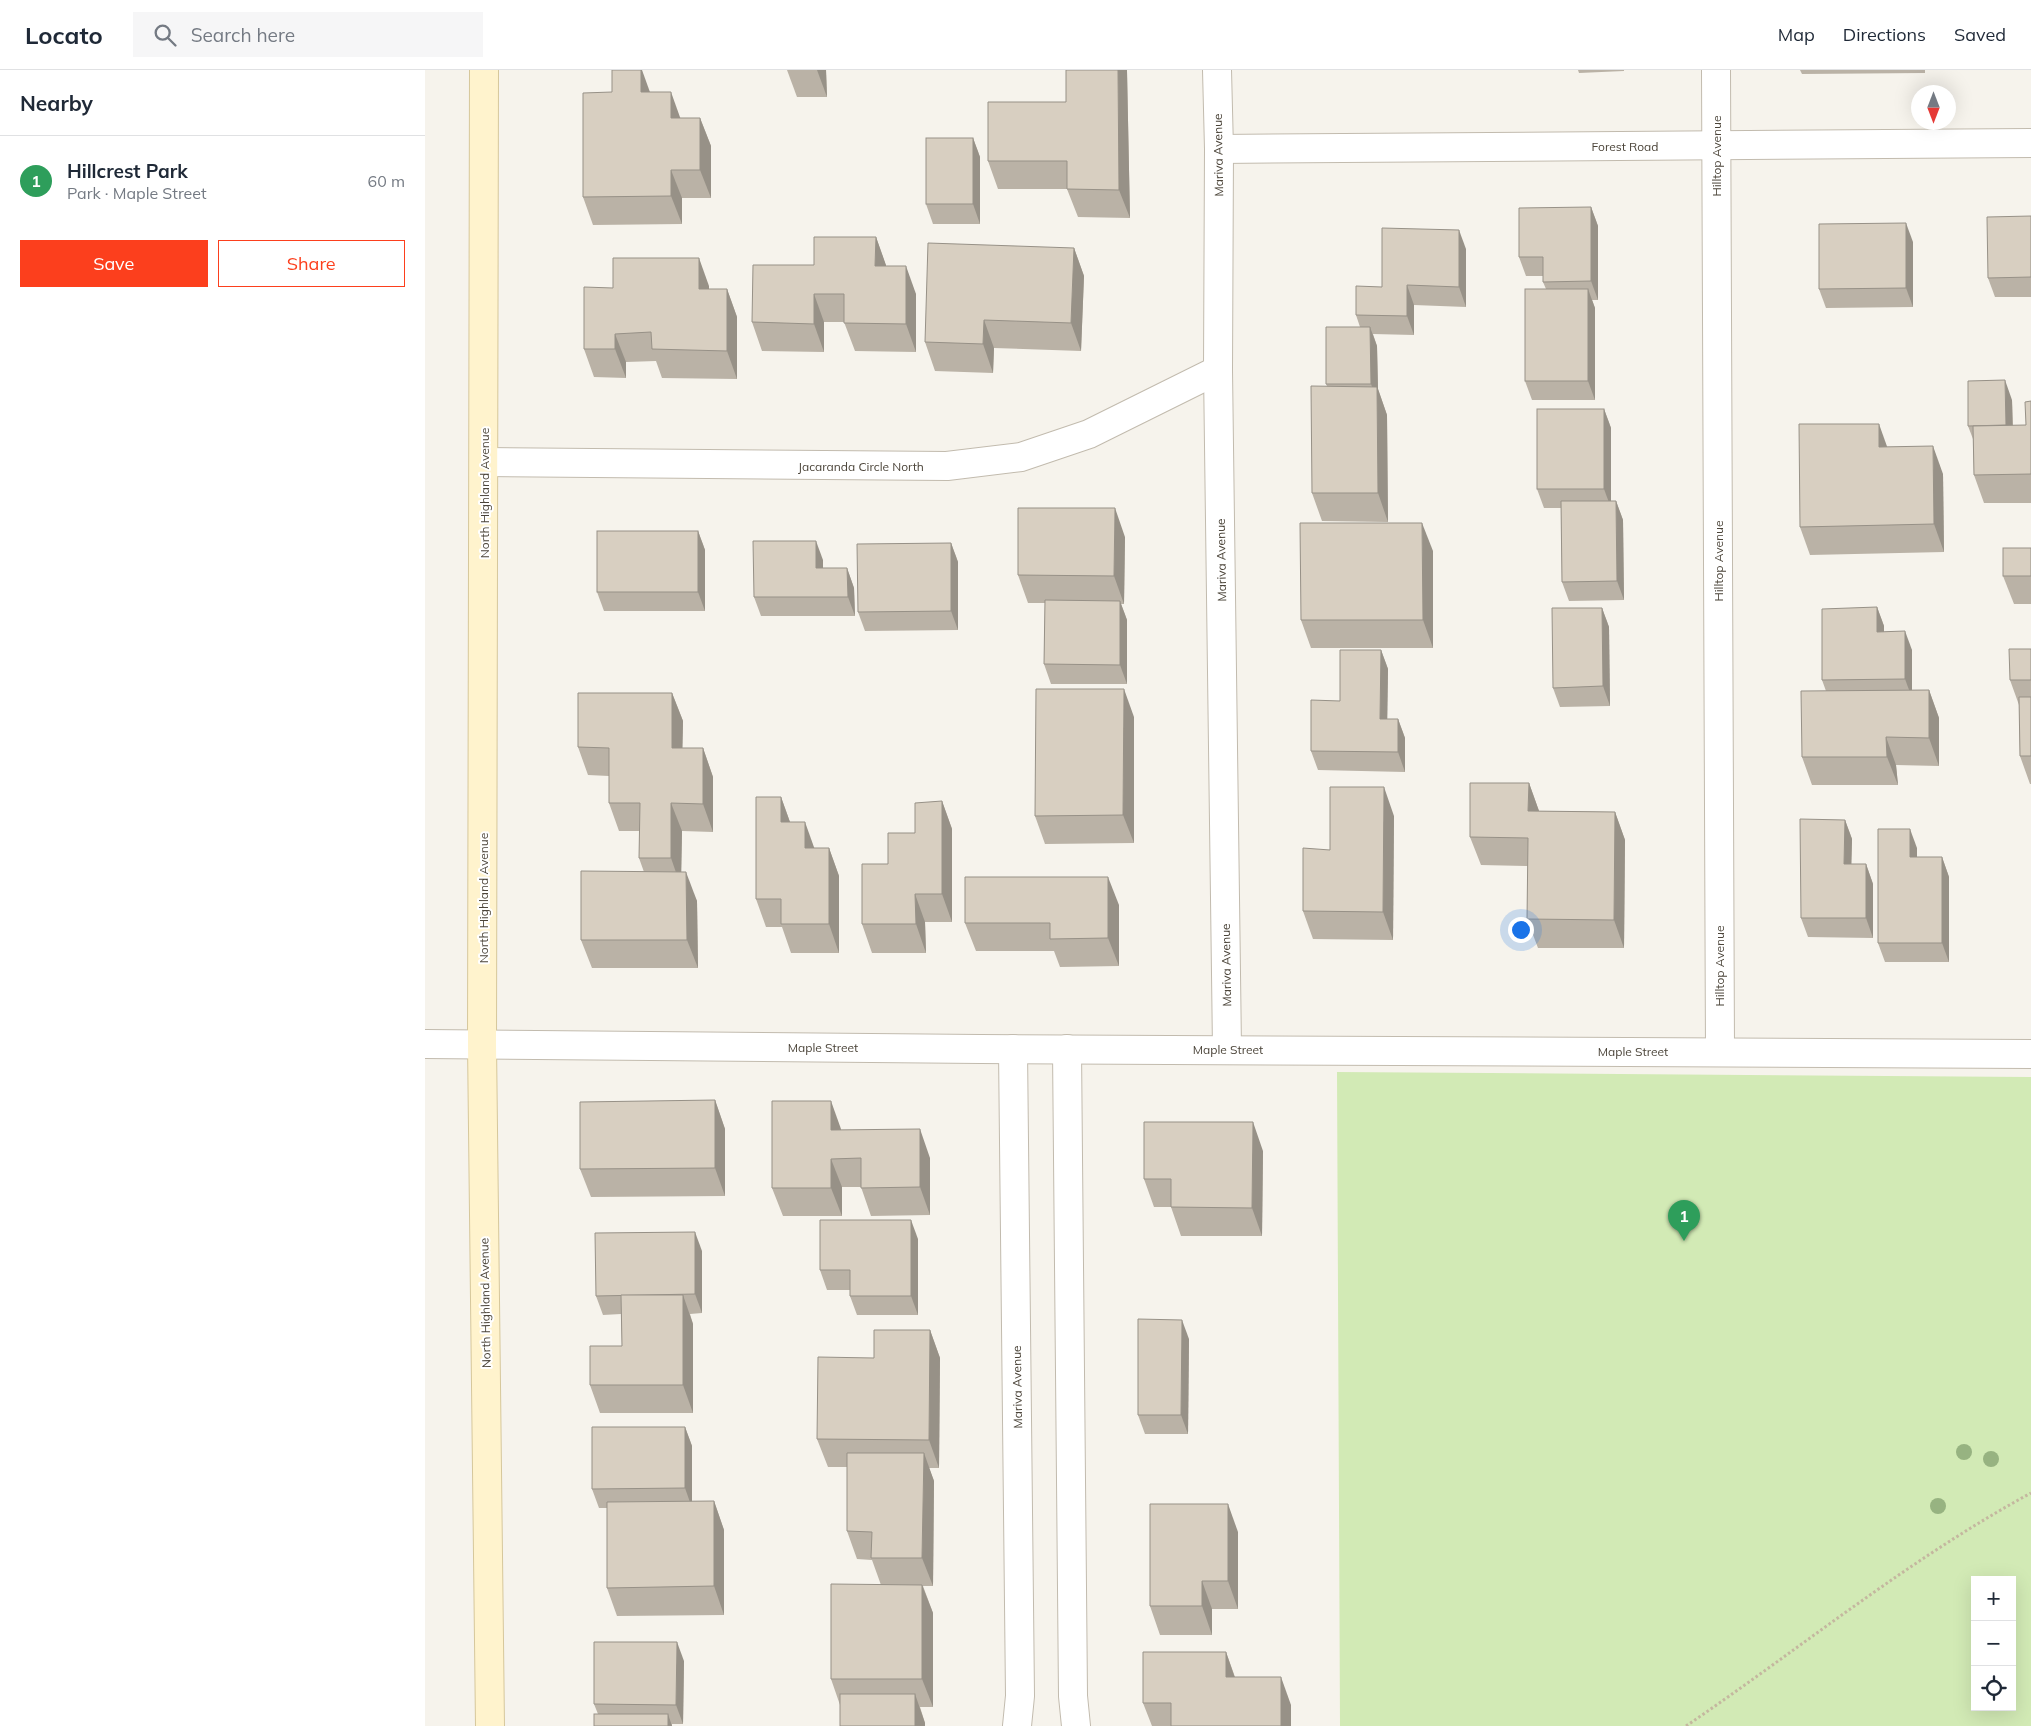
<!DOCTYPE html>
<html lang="en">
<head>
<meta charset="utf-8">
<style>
  body { margin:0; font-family:Mulish,sans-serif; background:#f6f6f7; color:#1f2937 }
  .controls { position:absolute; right:15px; bottom:15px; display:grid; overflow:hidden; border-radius:0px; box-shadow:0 5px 20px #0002 }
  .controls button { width:45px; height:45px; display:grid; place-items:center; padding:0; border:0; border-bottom:1px solid #e0e1e3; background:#fff; color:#1f2937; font:25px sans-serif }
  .compass { position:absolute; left:1486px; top:15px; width:45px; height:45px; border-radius:50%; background:#fff; box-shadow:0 5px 20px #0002; rotate:180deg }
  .you { position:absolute; left:1095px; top:859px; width:18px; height:18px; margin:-12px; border:4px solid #fff; border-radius:50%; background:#1a73e8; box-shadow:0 0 0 8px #1a73e833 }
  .badge { display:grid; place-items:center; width:32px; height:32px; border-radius:50%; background:#fc3f1d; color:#fff; font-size:16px; font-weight:700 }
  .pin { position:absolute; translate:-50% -41px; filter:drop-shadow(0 1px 2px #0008) }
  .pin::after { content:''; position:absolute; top:26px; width:18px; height:15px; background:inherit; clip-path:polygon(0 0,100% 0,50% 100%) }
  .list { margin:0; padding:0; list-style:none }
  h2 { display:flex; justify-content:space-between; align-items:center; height:65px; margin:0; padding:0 20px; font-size:21px }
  h2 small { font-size:16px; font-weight:400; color:#747a83 }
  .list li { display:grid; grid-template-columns:32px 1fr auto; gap:15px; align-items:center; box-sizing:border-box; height:90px; padding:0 20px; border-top:1px solid #e0e1e3 }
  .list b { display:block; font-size:19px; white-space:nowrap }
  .list p { margin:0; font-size:16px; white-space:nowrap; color:#747a83 }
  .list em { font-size:16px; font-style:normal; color:#747a83 }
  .actions { display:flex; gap:10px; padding:15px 20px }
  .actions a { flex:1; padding:11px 0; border:1px solid #fc3f1d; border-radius:0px; text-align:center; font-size:18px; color:#fc3f1d }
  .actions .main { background:#fc3f1d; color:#fff }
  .icon { flex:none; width:28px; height:28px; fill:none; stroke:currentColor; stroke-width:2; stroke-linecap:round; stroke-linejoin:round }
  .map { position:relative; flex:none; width:1606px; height:1656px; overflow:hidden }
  header { display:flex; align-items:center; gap:30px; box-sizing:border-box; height:70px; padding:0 25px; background:#fff; border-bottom:1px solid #e0e1e3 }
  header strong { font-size:24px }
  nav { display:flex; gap:28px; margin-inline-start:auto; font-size:18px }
  .search { width:350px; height:45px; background:#f6f6f7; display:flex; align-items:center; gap:12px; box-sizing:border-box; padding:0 18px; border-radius:0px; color:#747a83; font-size:19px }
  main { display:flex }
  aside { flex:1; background:#fff }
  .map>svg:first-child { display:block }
</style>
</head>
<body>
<header>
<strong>Locato</strong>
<div class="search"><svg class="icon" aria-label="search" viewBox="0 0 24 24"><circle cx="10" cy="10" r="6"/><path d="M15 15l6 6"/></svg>Search here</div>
<nav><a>Map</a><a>Directions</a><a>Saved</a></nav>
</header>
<main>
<aside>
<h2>Nearby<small></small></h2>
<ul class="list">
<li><span class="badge" style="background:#2e9e5b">1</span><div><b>Hillcrest Park</b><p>Park · Maple Street</p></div><em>60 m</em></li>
</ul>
<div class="actions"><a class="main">Save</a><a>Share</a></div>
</aside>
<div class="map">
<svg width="1606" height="1656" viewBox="0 0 1606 1656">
  <rect width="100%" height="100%" fill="#f6f3ec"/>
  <!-- green -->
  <path fill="#d2eab5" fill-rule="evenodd" d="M912 1002 1606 1007V1656H915ZM1550 1510H1587V1637H1550Z"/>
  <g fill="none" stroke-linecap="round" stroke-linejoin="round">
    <defs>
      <g id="street">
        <path d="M792 0 794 79 793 300 802 979"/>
        <path d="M1291 0 1295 981"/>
        <path d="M794 79 1606 73"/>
        <path d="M59 392 522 396 596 387 664 364 793 300"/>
        <path d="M0 974 555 979 1606 984"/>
        <path d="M588 979 595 1626 592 1656"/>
        <path d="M642 979 648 1626 651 1656"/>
      </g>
      <path id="secondary" d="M59 0 57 974 65 1656"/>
    </defs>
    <!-- street casing -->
    <use href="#street" stroke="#c2bbae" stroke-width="30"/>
    <!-- secondary casing -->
    <use href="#secondary" stroke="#d6c79b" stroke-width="30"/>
    <!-- path -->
    <path stroke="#c4b79f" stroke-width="3" stroke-dasharray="2.5 2.5" stroke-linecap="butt" d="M1261 1656C1376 1578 1484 1489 1606 1423"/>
    <!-- street -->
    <use href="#street" stroke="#fff" stroke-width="28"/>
    <!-- secondary -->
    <use href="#secondary" stroke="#fff3cd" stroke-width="28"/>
  </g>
  <!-- trees -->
  <g fill="#97b381">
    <circle cx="1539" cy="1382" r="8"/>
    <circle cx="1566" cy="1389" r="8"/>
    <circle cx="1513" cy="1436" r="8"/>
  </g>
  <!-- wall -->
  <g fill="#bab2a6">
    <path d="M362 0H401L402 27H372Z"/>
    <path d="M1153 0H1199V1L1154 3Z"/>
    <path d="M1375 0H1500V3L1377 4Z"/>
    <path d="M702 1 705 148 653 147 642 119H573L563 91 641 32Z"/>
    <path d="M226 22 255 48H275L286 76V128H257V154L168 155 158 127Z"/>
    <path d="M548 68 555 87V154H508L501 134Z"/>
    <path d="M1166 137 1173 156V230H1167L1170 238V330H1107L1100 311 1121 219 1118 212V206H1101L1094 187Z"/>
    <path d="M1606 146V227H1570L1563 208Z"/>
    <path d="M451 167 461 196 491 224V282L430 281 419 252H399V282L337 281 327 252 389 195Z"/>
    <path d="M1488 172V237L1401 238 1394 219Z"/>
    <path d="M649 178 659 206 656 281 569 278 568 303 510 301 500 272Z"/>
    <path d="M1041 179V237L989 235V265L948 264 952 276 953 319 962 345 963 452 897 451 887 423 902 316 901 314 935 257 931 245 957 217Z"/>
    <path d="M284 216V219H302L312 247V309L237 308 231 291 201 292V308L169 307 159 279 188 218Z"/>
    <path d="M1587 330 1588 356 1601 355 1606 331V433H1559L1549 405 1548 369 1543 356Z"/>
    <path d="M1179 339 1186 358V431H1191L1198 450 1199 530 1144 531 1137 512 1136 438H1119L1112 419Z"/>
    <path d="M1462 377 1518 404 1519 482 1385 485 1375 457Z"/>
    <path d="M273 461 280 480V541H179L172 522Z"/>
    <path d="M700 467 699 534H696L702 550V614H626L619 594 620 533H603L593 505Z"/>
    <path d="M526 473 533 492V560L440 561 433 542Z"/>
    <path d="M1606 478V534H1589L1578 506Z"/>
    <path d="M1008 481V578H886L876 550Z"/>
    <path d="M398 490V498H422L429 518 430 546H336L329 527Z"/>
    <path d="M1452 537 1459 556V562L1487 580V620H1504L1514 648V696L1471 695 1473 715H1387L1377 687 1401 621 1397 610Z"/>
    <path d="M1177 538 1184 557 1185 636 1135 637 1128 618Z"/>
    <path d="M1606 579V714H1605L1595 686 1594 635 1585 610Z"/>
    <path d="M956 580 963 599 962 649H973L980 668V702L893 700 886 681 915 631Z"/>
    <path d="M247 623 258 651 257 678H278L288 707V762L257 761 256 802 272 831 273 898H167L156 870 219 802 214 788 215 761H194L184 733V706L163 705 153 677Z"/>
    <path d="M709 647V773L620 774 610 746Z"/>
    <path d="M1104 713 1114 741 1190 742 1200 770 1199 878H1113L1102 849 1103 796 1056 795 1045 767Z"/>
    <path d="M356 727 365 752 389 778H404L414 806V883H366L357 857H341L331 829Z"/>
    <path d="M517 731 527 759V852H500L501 883H447L437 854 463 794Z"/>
    <path d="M969 746 968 870 888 869 878 841 905 780Z"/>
    <path d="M1420 750 1427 769 1426 794H1441L1448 814V868L1383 867 1376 848Z"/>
    <path d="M1492 778V787H1517L1524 807V892H1460L1453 873Z"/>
    <path d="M694 835V896L635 897 629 881H551L540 853Z"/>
    <path d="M290 1030 300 1059V1126L166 1127 155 1099Z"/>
    <path d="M416 1060 505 1088V1145L446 1146 436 1117H417V1146H358L347 1118Z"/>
    <path d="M838 1081 837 1166H756L746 1137H729L719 1109Z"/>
    <path d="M493 1169V1245H432L425 1226V1220H402L395 1200Z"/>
    <path d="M277 1181V1243L265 1244 268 1254V1343H175L165 1315 197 1276 196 1244 178 1245 171 1226Z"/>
    <path d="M505 1260 515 1288 514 1398H504L509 1411 508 1516H498L508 1543V1637H495L500 1653V1656L415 1635 406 1609 456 1515 447 1490 432 1489 422 1461V1397H403L392 1369 449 1288Z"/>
    <path d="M764 1269 763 1364H720L713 1345Z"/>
    <path d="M260 1357 267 1376V1432L289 1431 299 1460V1545L192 1546 182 1518V1438H174L167 1419Z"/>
    <path d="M813 1462V1539H787V1565H735L725 1536Z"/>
    <path d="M801 1582 810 1607 866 1635V1656H727L718 1633Z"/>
    <path d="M259 1591 258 1654H247V1656H169L173 1644 169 1634Z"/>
  </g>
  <!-- shaded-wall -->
  <g fill="#979187">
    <path d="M216 0H217L226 25 216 22Z"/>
    <path d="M392 0H401L402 27Z"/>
    <path d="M693 0H702V1L705 148 694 120Z"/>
    <path d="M246 22 256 50 246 48Z"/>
    <path d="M275 48 286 76V128L275 100Z"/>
    <path d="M548 68 555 87V154L548 134Z"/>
    <path d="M246 100 257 128V154L246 126Z"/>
    <path d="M1166 137 1173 156V230L1166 211Z"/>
    <path d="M1481 153 1488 172V237L1481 218Z"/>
    <path d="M1034 160 1041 179V237L1034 217Z"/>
    <path d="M451 167 461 195 460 224 450 196Z"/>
    <path d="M649 178 659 206 656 281 646 253Z"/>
    <path d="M274 188 284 216V247L274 219Z"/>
    <path d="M481 196 491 224V282L481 254Z"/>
    <path d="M982 215 989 235V265L982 246Z"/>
    <path d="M302 219 312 247V309L302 281Z"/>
    <path d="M1163 219 1170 238V330L1163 311Z"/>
    <path d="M389 224 399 252V282L389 254Z"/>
    <path d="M559 250 569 278 568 303 558 274Z"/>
    <path d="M945 257 952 276 953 319 962 345 963 452 953 423 952 331 946 314Z"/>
    <path d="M190 264 201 292V308L190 279Z"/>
    <path d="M1580 310 1587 330 1588 374 1581 355Z"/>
    <path d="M1179 339 1186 358V438L1179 419Z"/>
    <path d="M1454 354 1464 382 1454 377Z"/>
    <path d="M1508 376 1518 404 1519 482 1509 454Z"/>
    <path d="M1191 431 1198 450 1199 530 1192 511Z"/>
    <path d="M690 438 700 467 699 534 689 506Z"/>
    <path d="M997 453 1008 481V578L998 550Z"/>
    <path d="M273 461 280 480V541L273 522Z"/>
    <path d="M391 471 398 490V518L391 498Z"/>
    <path d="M526 473 533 492V560L526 541Z"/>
    <path d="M422 498 429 518 430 546 423 527Z"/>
    <path d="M695 531 702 550V614L695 595Z"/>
    <path d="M1452 537 1459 556V581L1452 562Z"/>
    <path d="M1177 538 1184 557 1185 636 1178 616Z"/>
    <path d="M1480 561 1487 580V628L1480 609Z"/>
    <path d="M956 580 963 599 962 668 955 649Z"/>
    <path d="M699 619 709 647V773L698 745Z"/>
    <path d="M1504 620 1514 648V696L1504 668Z"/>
    <path d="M247 623 258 651 257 707 247 678Z"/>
    <path d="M973 649 980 668V702L973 682Z"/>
    <path d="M1461 667 1471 695 1473 715 1462 687Z"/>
    <path d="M278 678 288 707V762L278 734Z"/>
    <path d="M1104 713 1114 741H1103Z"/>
    <path d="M959 717 969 746 968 870 958 842Z"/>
    <path d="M356 727 366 755 356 752Z"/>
    <path d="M517 731 527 759V852L517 824Z"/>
    <path d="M246 733 257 761 256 817 246 788Z"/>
    <path d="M1190 742 1200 770 1199 878 1189 850Z"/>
    <path d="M1420 750 1427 769 1426 813 1419 794Z"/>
    <path d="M380 752 390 780 380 778Z"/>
    <path d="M1485 759 1492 778V807L1485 787Z"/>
    <path d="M404 778 414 806V883L404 854Z"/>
    <path d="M1517 787 1524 807V892L1517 873Z"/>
    <path d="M1441 794 1448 814V868L1441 848Z"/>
    <path d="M261 802 272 831 273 898 262 870Z"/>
    <path d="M683 807 694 835V896L683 868Z"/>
    <path d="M490 824 500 852 501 883 491 854Z"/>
    <path d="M290 1030 300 1059V1126L290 1098Z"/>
    <path d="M406 1031 416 1059 417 1088 406 1060Z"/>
    <path d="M828 1052 838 1081 837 1166 827 1138Z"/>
    <path d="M495 1059 505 1088V1145L495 1117Z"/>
    <path d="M406 1089 417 1117V1146L406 1118Z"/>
    <path d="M486 1150 493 1169V1245L486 1226Z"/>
    <path d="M270 1162 277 1181V1243L270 1224Z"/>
    <path d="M258 1225 268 1254V1343L258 1315Z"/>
    <path d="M757 1250 764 1269 763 1364 756 1345Z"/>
    <path d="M505 1260 515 1288 514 1398 504 1370Z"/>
    <path d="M260 1357 267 1376V1438L260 1418Z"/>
    <path d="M499 1383 509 1411 508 1516 497 1488Z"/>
    <path d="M289 1431 299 1460V1545L289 1516Z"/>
    <path d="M803 1434 813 1462V1539L803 1511Z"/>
    <path d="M777 1511 787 1539V1565L777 1536Z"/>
    <path d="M497 1515 508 1543V1637L497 1609Z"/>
    <path d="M252 1572 259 1591 258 1654 251 1635Z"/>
    <path d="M801 1582 811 1611 801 1607Z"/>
    <path d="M856 1607 866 1635V1656H856Z"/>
    <path d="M490 1624 500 1653V1656H490Z"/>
    <path d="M243 1644 247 1656H243Z"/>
  </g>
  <!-- building -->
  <g fill="#d8cfc1" stroke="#979187">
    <path d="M187 0H216V22H246V48H275V100H246V126L158 127V23L187 22Z"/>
    <path d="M641 0H693L694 120 642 119V91H563V32H641Z"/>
    <rect x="501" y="68" width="47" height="66"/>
    <path d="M1166 137V211L1118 212V187H1094V138Z"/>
    <path d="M1606 146V207L1563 208 1562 147Z"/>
    <path d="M1481 153V218L1394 219V154Z"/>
    <path d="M957 158 1034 160V217L982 215V246L931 245V216L957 217Z"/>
    <path d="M389 167H451L450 196H481V254L419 253V224H389V254L327 252 328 195H389Z"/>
    <path d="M503 173 649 178 646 253 559 250 558 274 500 272Z"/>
    <path d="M188 188H274V219H302V281L227 279 226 262 190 264V279H159V217L188 218Z"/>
    <rect x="1100" y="219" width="63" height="92"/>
    <path d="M901 257H945L946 314H901Z"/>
    <path d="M1580 310 1581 355 1543 356V311Z"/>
    <path d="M886 316 952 317 953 423H887Z"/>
    <path d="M1606 331V404L1549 405 1548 356 1601 355 1600 332Z"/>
    <rect x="1112" y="339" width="67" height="80"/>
    <path d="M1374 354H1454V377L1508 376 1509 454 1375 457Z"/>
    <path d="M1136 431H1191L1192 511 1137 512Z"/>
    <path d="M593 438H690L689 506 593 505Z"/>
    <path d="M875 453H997L998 550H876Z"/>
    <rect x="172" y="461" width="101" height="61"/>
    <path d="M328 471H391V498H422L423 527H329Z"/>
    <path d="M526 473V541L433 542 432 474Z"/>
    <rect x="1578" y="478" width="28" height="28"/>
    <path d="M620 530 695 531V595L619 594Z"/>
    <path d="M1452 537V562L1480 561V609L1397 610V539Z"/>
    <path d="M1127 538H1177L1178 616 1128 618Z"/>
    <path d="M1584 579H1606V610H1585Z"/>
    <path d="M915 580H956L955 649H973V682L886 681V630L915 631Z"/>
    <path d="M611 619H699L698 745 610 746Z"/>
    <path d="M1504 620V668L1461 667 1462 687H1377L1376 621Z"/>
    <path d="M153 623H247V678H278V734L246 733V788H214L215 733H184V678L153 677Z"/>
    <path d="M1594 627H1606V686H1595Z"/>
    <path d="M1045 713H1104L1103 741 1190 742 1189 850 1102 849 1103 768 1045 767Z"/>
    <path d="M905 717H959L958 842 878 841V778L905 780Z"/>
    <path d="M331 727H356V752H380V778H404V854H356V829H331Z"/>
    <path d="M517 731V824H490L491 854H437V794H463V763H490V733Z"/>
    <path d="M1375 749 1420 750 1419 794H1441V848H1376Z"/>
    <path d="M1453 759H1485V787H1517V873H1453Z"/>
    <path d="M156 801 261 802 262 870H156Z"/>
    <path d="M540 807H683V868L625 869V853H540Z"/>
    <path d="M290 1030V1098L155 1099V1032Z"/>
    <path d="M347 1031H406V1060L495 1059V1117L436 1118V1088L406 1089V1118H347Z"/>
    <path d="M719 1052H828L827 1138 746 1137V1109H719Z"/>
    <path d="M395 1150H486V1226H425V1200H395Z"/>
    <path d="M270 1162V1224L171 1226 170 1163Z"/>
    <path d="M196 1225H258V1315H165V1276H197Z"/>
    <path d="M713 1249 757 1250 756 1345H713Z"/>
    <path d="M449 1260H505L504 1370 392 1369 393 1287 449 1288Z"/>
    <path d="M167 1357H260V1418L167 1419Z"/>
    <path d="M422 1383H499L497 1488H446L447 1462 422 1461Z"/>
    <path d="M289 1431V1516L182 1518V1432Z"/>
    <path d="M725 1434H803V1511H777V1536H725Z"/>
    <path d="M406 1514 497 1515V1609H406Z"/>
    <path d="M169 1572H252L251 1635 169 1634Z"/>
    <path d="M718 1582H801V1607H856V1656H746V1633H718Z"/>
    <rect x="415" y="1624" width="75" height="32"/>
    <rect x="169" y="1644" width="74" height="12"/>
  </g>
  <g text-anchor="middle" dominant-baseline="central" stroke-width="4" stroke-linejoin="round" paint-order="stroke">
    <!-- street labels -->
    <g font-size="12" fill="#4b4439" stroke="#fff">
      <text x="1200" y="76">Forest Road</text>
      <text transform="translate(793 85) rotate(-91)">Mariva Avenue</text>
      <text transform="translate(1291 86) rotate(-90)">Hilltop Avenue</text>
      <text x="436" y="396">Jacaranda Circle North</text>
      <text transform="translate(59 423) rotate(-90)">North Highland Avenue</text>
      <text transform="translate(796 490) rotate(-91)">Mariva Avenue</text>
      <text transform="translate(1293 491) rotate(-90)">Hilltop Avenue</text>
      <text transform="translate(58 828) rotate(-90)">North Highland Avenue</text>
      <text transform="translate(801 895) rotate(-91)">Mariva Avenue</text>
      <text transform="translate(1294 896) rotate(-90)">Hilltop Avenue</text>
      <text x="398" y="977">Maple Street</text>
      <text x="803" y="979">Maple Street</text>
      <text x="1208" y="981">Maple Street</text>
      <text transform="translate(60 1233) rotate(-91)">North Highland Avenue</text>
      <text transform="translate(592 1317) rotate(-91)">Mariva Avenue</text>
    </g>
  </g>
</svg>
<div class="controls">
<button>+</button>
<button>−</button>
<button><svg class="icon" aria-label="locate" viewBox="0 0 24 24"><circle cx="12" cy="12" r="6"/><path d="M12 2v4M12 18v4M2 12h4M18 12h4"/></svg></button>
</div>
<svg class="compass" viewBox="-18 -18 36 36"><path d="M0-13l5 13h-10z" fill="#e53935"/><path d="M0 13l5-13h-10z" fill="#747a83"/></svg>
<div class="you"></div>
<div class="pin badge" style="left:1259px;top:1171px;background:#2e9e5b">1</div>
</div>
</main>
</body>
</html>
